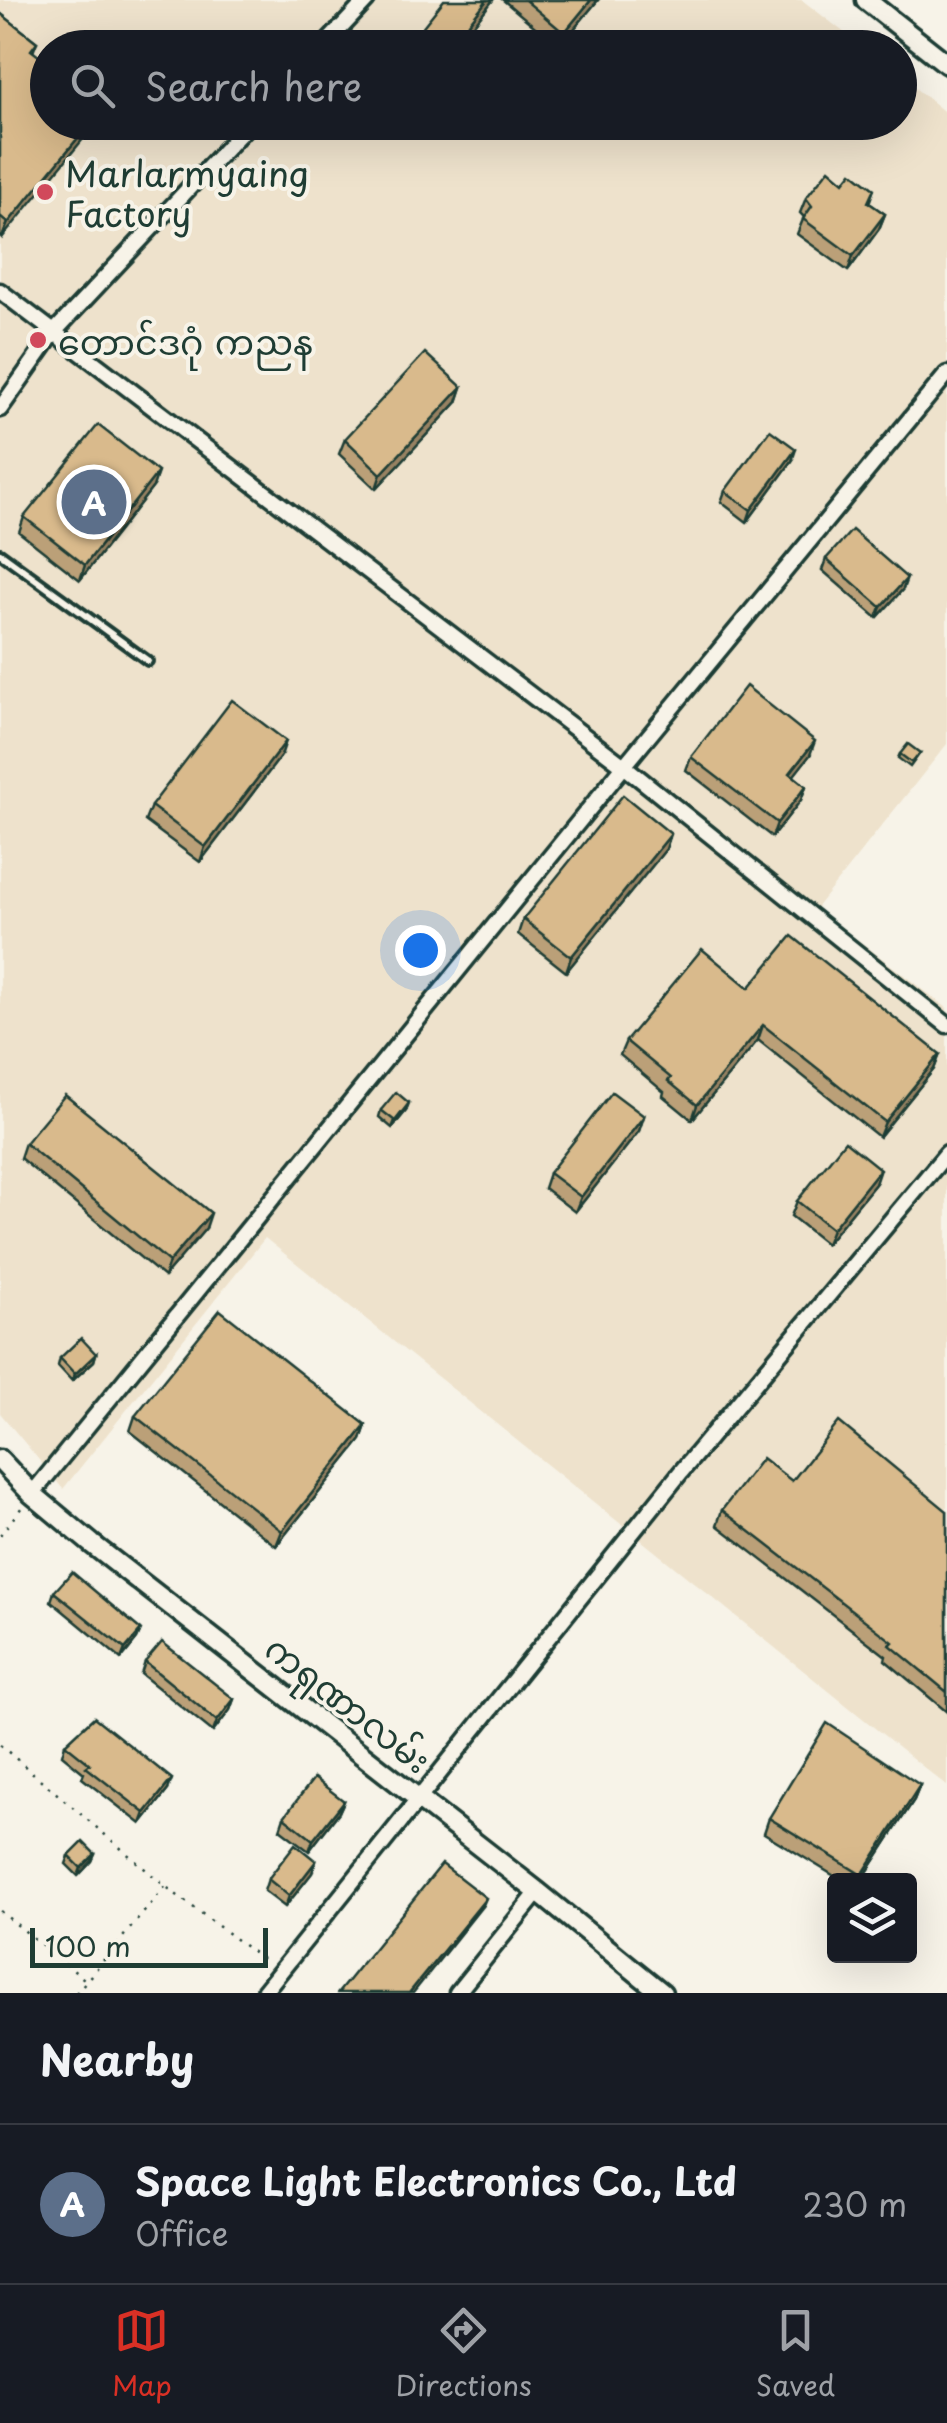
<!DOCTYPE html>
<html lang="en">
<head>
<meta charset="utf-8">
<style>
  body { margin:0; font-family:"Playpen Sans","Noto Sans Myanmar",sans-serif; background:#242831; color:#f1f3f6 }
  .controls { position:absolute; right:30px; bottom:30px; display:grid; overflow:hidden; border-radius:10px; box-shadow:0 10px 40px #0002 }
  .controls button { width:90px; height:90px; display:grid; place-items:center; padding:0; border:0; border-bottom:2px solid #363941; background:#171b24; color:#f1f3f6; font:50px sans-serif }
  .scale { position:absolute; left:30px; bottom:25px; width:238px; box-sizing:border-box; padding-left:10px; border:5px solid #1f3d34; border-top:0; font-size:28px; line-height:35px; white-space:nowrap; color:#1f3d34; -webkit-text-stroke:8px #f7f3e8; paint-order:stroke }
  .you { position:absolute; left:420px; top:950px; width:35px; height:35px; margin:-25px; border:8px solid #fff; border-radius:50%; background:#1a73e8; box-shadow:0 0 0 15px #1a73e833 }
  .badge { display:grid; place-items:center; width:65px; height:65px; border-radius:50%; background:#d93025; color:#fff; font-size:32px; font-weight:700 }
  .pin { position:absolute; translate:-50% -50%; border:5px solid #fff; box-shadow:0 2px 10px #0006 }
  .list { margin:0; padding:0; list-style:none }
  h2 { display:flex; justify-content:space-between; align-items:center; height:130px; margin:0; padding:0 40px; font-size:42px }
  h2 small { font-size:32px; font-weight:400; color:#9ea1a6 }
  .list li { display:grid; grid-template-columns:65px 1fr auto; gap:30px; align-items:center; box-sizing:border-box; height:160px; padding:0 40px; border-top:2px solid #363941 }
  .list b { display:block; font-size:38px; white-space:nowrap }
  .list p { margin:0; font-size:32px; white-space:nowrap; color:#9ea1a6 }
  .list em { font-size:32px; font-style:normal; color:#9ea1a6 }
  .icon { flex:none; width:55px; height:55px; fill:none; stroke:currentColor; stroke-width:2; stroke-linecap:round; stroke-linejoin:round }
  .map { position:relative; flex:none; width:947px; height:1993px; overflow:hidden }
  .search { position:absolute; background:#171b24; box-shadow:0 10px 40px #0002; left:30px; right:30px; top:30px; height:110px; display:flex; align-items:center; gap:25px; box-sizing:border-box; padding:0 35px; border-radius:55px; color:#9ea1a6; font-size:38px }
  .sheet { height:290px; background:#171b24 }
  nav { display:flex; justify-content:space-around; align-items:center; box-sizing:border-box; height:140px; border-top:2px solid #363941; background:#171b24; font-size:28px; color:#9ea1a6 }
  nav a { display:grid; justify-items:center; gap:5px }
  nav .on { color:#d93025 }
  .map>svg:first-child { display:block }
</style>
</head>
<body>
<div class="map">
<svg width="947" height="1993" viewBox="0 0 947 1993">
  <rect width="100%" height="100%" fill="#f7f3e8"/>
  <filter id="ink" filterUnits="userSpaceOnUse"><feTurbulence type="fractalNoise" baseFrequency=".01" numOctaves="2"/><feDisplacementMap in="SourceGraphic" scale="20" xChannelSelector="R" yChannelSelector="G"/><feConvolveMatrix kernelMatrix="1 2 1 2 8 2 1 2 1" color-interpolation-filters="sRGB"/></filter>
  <g filter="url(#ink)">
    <!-- built -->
    <path fill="#eee2cc" d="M0 0H802L863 47 48 48V122H900V76L947 114V744L816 908 947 1008V1786L265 1238 63 1489 0 1413Z"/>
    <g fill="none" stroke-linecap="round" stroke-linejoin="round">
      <defs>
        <path id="service" d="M0 553 148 661"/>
        <g id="minor">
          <path d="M322 48 367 0"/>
          <path d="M0 291 624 766 947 1025"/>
          <path d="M0 409 55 331 251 122"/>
          <path d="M32 1494 624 766 947 374"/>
          <path d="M263 1993 680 1473 947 1153"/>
          <path d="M457 1993 538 1892"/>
        </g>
        <g id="tertiary">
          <path d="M866 0 947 64"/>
          <path d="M0 1460 32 1494 92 1544 538 1892 662 1993"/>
        </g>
      </defs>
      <!-- service casing -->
      <use href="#service" stroke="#1f3d34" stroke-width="14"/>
      <!-- minor casing -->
      <use href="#minor" stroke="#1f3d34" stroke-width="21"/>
      <!-- tertiary casing -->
      <use href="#tertiary" stroke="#1f3d34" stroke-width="25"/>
      <!-- path -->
      <g stroke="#1f3d34" stroke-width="2.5" stroke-dasharray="2.5 8" stroke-linecap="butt">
        <path d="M0 1535 22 1507"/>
        <path d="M0 1745 165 1886 266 1962"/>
        <path d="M0 1911 84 1979"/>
        <path d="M76 1993 165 1887"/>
      </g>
      <!-- service -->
      <use href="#service" stroke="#f7f3e8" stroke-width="6"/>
      <!-- minor -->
      <use href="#minor" stroke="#f7f3e8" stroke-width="14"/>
      <!-- tertiary -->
      <use href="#tertiary" stroke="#f7f3e8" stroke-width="18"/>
    </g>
    <!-- wall -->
    <g fill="#bba078" stroke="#1f3d34" stroke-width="2.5">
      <path d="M493 0 455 48H412L417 34Z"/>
      <path d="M503 0H598L559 47Z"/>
      <path d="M0 13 37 42 33 52 48 122 2 238 0 236Z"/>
      <path d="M844 182 874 189 869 203 885 214 879 229 848 271 797 234 804 217 800 213 806 198Z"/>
      <path d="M462 387 457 402 376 489 339 454 345 439Z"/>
      <path d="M792 461 747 522 721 502 725 491Z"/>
      <path d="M153 487 80 580 19 532 24 517Z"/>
      <path d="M826 559 903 589 877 618 822 570Z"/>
      <path d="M920 753 910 767 898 758 900 754Z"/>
      <path d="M810 755 793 776 806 786 801 800 772 837 686 770 691 757Z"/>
      <path d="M281 756 200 862 145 821 151 806Z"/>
      <path d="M666 849 566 972 518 934 523 919Z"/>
      <path d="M749 988 940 1054 934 1069 879 1137 758 1040 692 1120 663 1096 664 1092 620 1055 626 1041Z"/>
      <path d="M381 1110 406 1111 392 1128 379 1117Z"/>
      <path d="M644 1116 639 1131 575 1212 544 1188 549 1173Z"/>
      <path d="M25 1143 206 1228 164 1277 20 1158Z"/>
      <path d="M875 1184 826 1244 791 1216 797 1201Z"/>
      <path d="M96 1354 94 1361 72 1381 58 1366 60 1358Z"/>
      <path d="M135 1416 366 1425 361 1440 276 1546 130 1431Z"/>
      <path d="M792 1481 947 1511V1712L885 1660 886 1656 717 1525 722 1510Z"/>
      <path d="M54 1592 141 1630 137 1639 121 1659 51 1601Z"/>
      <path d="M145 1662 234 1699 230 1710 213 1732 141 1674Z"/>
      <path d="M65 1744 168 1790 141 1824 82 1778 84 1773 62 1755Z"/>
      <path d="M920 1785 914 1800 862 1880H841L764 1833 769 1818Z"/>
      <path d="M344 1801 339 1812 309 1851 280 1829 284 1817Z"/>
      <path d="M95 1854 92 1861 78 1876 66 1864 69 1856Z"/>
      <path d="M316 1861 312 1873 285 1907 264 1891 268 1879Z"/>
    </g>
    <!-- shaded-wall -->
    <g fill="#988262" stroke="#1f3d34" stroke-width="2.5">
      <path d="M487 0H493L455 48H449Z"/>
      <path d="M591 0H598L559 47 564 33Z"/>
      <path d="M91 122H97L2 238 8 223Z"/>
      <path d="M885 214 879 229 848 271 853 256Z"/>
      <path d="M462 387 457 402 376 489 381 474Z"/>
      <path d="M796 449 792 461 747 522 751 510Z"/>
      <path d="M158 472 153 487 80 580 85 565Z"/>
      <path d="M907 578 903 589 877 618 881 607Z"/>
      <path d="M286 741 281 756 200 862 205 847Z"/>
      <path d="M815 741 810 755 785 787 790 773Z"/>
      <path d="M806 786 801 800 772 837 777 823Z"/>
      <path d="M671 834 666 849 566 972 571 957Z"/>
      <path d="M763 1025 758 1040 692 1120 697 1105Z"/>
      <path d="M940 1054 934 1069 879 1137 885 1122Z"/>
      <path d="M409 1103 406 1111 392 1128 395 1121Z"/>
      <path d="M644 1116 639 1131 575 1212 581 1197Z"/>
      <path d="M880 1169 875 1184 826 1244 832 1229Z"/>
      <path d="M211 1213 206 1228 164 1277 169 1262Z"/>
      <path d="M96 1354 94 1361 72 1381 75 1374Z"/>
      <path d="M366 1425 361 1440 276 1546 282 1531Z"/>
      <path d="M141 1630 137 1639 121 1659 125 1649Z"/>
      <path d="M234 1699 230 1710 213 1732 217 1721Z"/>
      <path d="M172 1779 168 1790 141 1824 145 1813Z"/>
      <path d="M920 1785 914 1800 862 1880H860L862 1875Z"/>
      <path d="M344 1801 339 1812 309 1851 313 1840Z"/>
      <path d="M95 1854 92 1861 78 1876 81 1868Z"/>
      <path d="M316 1861 312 1873 285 1907 289 1896Z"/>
      <path d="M486 1898 483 1905 413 1993H409Z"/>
    </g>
    <!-- building -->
    <g fill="#d9ba8c" stroke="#1f3d34" stroke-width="2.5">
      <path d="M444 0H487L449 48H434L417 34Z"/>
      <path d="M525 0H591L564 33Z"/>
      <path d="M0 13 37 42 31 50 48 63V122H91L8 223 0 216Z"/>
      <path d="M829 169 844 182 852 172 874 189 868 202 885 214 853 256 803 219 812 206 806 198Z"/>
      <path d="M425 353 462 387 381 474 345 439Z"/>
      <path d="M98 425 158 472 85 565 24 517Z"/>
      <path d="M770 430 796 449 751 510 725 491Z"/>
      <path d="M852 530 907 578 881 607 826 559Z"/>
      <path d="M746 686 815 741 790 773 806 786 777 823 691 757Z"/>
      <path d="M232 700 286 741 205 847 151 806Z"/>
      <path d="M908 744 920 753 912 763 900 754Z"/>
      <path d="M623 795 671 834 571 957 523 919Z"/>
      <path d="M792 936 940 1054 885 1122 763 1025 697 1105 668 1081 671 1078 626 1041 702 949 749 988Z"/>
      <path d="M396 1092 409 1103 395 1121 381 1110Z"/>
      <path d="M612 1092 644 1116 581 1197 549 1173Z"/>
      <path d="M65 1095 211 1213 169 1262 25 1143Z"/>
      <path d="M845 1141 880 1169 832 1229 797 1201Z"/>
      <path d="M220 1310 366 1425 282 1531 135 1416Z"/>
      <path d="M81 1338 96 1354 75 1374 60 1358Z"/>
      <path d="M839 1422 947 1511V1692L890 1645 893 1642 722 1510 762 1458 792 1481Z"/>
      <path d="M72 1572 141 1630 125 1649 54 1592Z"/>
      <path d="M162 1642 234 1699 217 1721 145 1662Z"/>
      <path d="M94 1717 172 1779 145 1813 86 1767 90 1764 65 1744Z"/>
      <path d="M827 1723 920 1785 862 1875 769 1818Z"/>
      <path d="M314 1778 344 1801 313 1840 284 1817Z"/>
      <path d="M83 1842 95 1854 81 1868 69 1856Z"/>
      <path d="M295 1844 316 1861 289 1896 268 1879Z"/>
      <path d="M442 1864 486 1898 409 1993H338Z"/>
    </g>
  </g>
  <!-- markers -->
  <g fill="#d1495b" stroke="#f7f3e8" stroke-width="4">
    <circle cx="45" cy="192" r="10"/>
    <circle cx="38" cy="340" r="10"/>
  </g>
  <g text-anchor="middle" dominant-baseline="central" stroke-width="8" stroke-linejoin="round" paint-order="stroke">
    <!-- poi labels -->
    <g font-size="35" fill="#1f3d34" stroke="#f7f3e8" text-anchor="start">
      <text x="65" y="172">Marlarmyaing<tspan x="65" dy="40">Factory</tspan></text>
      <text x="58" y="340">တောင်ဒဂုံ ကညန</text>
    </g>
    <!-- street labels -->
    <g font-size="35" fill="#1f3d34" stroke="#f7f3e8">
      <text transform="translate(349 1703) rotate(38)">ကရုဏာလမ်း</text>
    </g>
  </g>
</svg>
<div class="controls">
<button><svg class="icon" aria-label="layers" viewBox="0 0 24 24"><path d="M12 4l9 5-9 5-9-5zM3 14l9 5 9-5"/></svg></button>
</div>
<div class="scale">100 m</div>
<div class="you"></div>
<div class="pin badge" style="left:94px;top:502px;background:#5c6f8a">A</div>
<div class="search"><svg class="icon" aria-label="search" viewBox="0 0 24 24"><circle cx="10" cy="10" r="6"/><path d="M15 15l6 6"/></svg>Search here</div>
</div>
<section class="sheet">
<h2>Nearby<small></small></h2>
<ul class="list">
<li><span class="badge" style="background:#5c6f8a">A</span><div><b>Space Light Electronics Co., Ltd</b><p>Office</p></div><em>230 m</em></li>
</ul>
</section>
<nav>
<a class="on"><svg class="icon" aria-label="map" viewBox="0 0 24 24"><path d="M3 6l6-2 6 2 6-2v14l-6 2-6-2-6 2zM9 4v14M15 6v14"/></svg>Map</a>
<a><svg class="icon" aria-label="directions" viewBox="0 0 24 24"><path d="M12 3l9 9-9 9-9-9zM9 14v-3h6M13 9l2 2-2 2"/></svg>Directions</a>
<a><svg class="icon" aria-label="saved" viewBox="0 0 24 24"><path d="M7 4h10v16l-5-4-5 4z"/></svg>Saved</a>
</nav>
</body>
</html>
